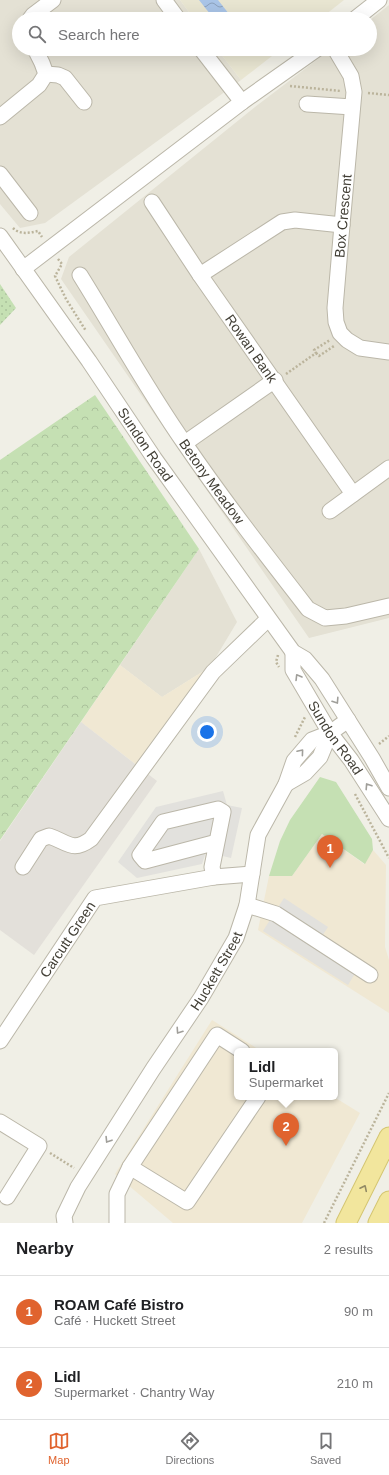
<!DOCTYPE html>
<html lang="en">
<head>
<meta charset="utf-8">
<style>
  body { margin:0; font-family:Arial,sans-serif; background:#f2f2f2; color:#202124 }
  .you { position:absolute; left:207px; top:732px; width:14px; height:14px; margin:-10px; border:3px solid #fff; border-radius:50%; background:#1a73e8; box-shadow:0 0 0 6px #1a73e833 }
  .badge { display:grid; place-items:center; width:26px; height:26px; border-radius:50%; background:#e0632e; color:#fff; font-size:13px; font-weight:700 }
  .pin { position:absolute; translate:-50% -33px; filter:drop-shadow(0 1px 2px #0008) }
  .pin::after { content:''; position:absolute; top:21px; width:14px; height:12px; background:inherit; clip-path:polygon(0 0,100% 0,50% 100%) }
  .popup { position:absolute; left:234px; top:1048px; width:104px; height:52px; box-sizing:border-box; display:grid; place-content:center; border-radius:6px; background:#fff; filter:drop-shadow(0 1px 3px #0005); font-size:13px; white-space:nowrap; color:#757577 }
  .popup b { font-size:15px; color:#202124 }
  .popup::after { content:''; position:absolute; left:50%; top:100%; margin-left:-8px; border:8px solid transparent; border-top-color:#fff }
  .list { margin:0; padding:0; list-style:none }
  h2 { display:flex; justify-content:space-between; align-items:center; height:52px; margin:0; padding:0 16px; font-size:17px }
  h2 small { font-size:13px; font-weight:400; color:#757577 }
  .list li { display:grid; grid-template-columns:26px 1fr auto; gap:12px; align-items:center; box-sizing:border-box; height:72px; padding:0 16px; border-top:1px solid #e0e0e0 }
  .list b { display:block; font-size:15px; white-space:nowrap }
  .list p { margin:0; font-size:13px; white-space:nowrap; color:#757577 }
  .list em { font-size:13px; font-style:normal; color:#757577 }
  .icon { flex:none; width:22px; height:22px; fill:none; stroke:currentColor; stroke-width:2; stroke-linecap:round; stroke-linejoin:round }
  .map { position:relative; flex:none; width:389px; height:1223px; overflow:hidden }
  .search { position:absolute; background:#fff; box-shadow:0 4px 16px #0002; left:12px; right:12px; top:12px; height:44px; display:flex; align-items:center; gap:10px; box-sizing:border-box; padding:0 14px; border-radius:22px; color:#757577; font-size:15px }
  .sheet { height:196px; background:#fff }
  nav { display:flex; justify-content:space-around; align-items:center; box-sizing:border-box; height:56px; border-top:1px solid #e0e0e0; background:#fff; font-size:11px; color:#757577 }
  nav a { display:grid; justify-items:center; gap:2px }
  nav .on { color:#e0632e }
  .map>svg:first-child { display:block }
</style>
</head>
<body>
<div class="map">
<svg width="389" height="1223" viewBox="0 0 389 1223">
  <defs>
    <pattern id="grass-dots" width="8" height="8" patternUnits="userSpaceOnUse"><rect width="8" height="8" fill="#c5e0b3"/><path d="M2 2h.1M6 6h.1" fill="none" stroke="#aac19b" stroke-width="1.8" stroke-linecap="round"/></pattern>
    <pattern id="forest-crowns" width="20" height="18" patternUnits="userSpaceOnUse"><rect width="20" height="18" fill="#c5e0b3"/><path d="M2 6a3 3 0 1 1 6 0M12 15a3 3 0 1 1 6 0" fill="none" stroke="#aac19b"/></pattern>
    <pattern id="water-waves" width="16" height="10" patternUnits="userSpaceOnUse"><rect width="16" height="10" fill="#a9c4e7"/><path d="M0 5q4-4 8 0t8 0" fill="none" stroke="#8ba1bc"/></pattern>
  </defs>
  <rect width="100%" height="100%" fill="#f0efe6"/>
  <!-- residential -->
  <g fill="#e4e1d4">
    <path d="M0 0H180L194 19H19V49H217L241 80 45 223 20 228 0 204Z"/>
    <path d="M389 5V618L309 638 61 279 69 257 255 107 331 49H370V20Z"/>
    <path d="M199 549 237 622 210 667 162 697 120 665Z"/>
  </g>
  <!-- commercial -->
  <g fill="#f0e8d3">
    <path d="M120 665 162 697 210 667 138 766 81 722Z"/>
    <path d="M322 834 364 864 373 850 386 865 385 947 389 960V1013L258 930 269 876H292Z"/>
    <path d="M212 1020 261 1051H237V1097H334L360 1113 302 1223H173L115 1174Z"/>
  </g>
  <!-- industrial -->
  <path fill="#e3e0da" d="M81 722 157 781 34 955 0 930V841Z"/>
  <!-- education -->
  <g fill="#e8e5d1">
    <path d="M180 0H344L320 19H194Z"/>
    <path d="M217 49H281L241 80Z"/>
  </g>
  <!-- grass -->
  <path fill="url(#grass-dots)" d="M0 284 16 308 0 325Z"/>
  <!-- forest -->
  <path fill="url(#forest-crowns)" d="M95 395 199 549 0 840V460Z"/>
  <!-- park -->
  <path fill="#c5e0b3" d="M320 777 336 782 372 839 373 850 365 864 322 834 292 876H269L280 841 290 820Z"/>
  <!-- parking -->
  <g fill="#e2e1dd">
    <path d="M223 791 227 805 242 808 231 858 206 852 202 864 137 878 118 862 156 807Z"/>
    <path d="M284 898 328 927 322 936 362 962 348 985 263 931Z"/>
  </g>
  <!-- water -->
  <path fill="url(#water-waves)" d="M199 0H218L233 19H214Z"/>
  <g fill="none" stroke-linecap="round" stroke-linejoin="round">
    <defs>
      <g id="minor">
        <path d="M164 0 178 19"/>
        <path d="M30 19 33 15 53 0"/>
        <path d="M355 19 379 0"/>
        <path d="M201 49 242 102"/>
        <path d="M335 49 351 76 354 92 342 225 335 308 336 322 340 333 347 340 360 348 389 352"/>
        <path d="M46 74 58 75 65 78 84 102"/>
        <path d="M307 104 352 107"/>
        <path d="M0 117 39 85 46 74 42 63 35 49"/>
        <path d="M0 174 30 213"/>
        <path id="s1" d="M152 202 200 275 353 494"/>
        <path id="s2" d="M0 236 89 361 154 458 293 652 305 659 322 679 372 758 389 788"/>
        <path d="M23 269 242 102 317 49"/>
        <path id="s3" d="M80 275C115 331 147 390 185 444 224 501 266 555 308 609L325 618 346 616 389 606"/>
        <path d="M200 275 282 222 295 220 342 225"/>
        <path d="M185 443 275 380"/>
        <path d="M330 511 389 468"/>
        <path id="s4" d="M293 652V670L330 733 351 760 389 819"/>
        <path d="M286 784 305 773 320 757 330 733"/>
        <path d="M217 842 145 861 140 855 163 822 218 809 223 812 212 867 214 877 252 874"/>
        <path d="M23 867 41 839 49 836C68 842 72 853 91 839L213 672 268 619"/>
        <path d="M247 905 276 914 370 975"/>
        <path id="s5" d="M0 1041 95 898 214 877"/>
        <path d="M0 1122 39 1146 7 1197"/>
        <path d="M130 1167 187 1202 258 1097"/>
        <path id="s6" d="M65 1223 64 1216 78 1187 153 1069 201 998 236 938 247 905 258 835 286 784 294 761 312 740 330 733 348 720"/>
        <path d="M117 1223V1194L130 1167 217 1035 242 1051"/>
      </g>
      <g id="major">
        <path d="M346 1223 389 1137"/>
        <path d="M378 1223 389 1201"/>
      </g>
    </defs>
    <!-- minor casing -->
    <use href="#minor" stroke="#bbb7a9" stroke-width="17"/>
    <!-- major casing -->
    <use href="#major" stroke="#d4c570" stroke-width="21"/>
    <!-- path -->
    <g stroke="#bbb49c" stroke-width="2.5" stroke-dasharray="2 2" stroke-linecap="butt">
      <path d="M290 86 341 91"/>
      <path d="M368 93 389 95"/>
      <path d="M13 228C20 235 29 233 38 231L42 237"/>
      <path d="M58 259 62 264 55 276 66 299 86 331"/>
      <path d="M316 353 319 356 334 346"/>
      <path d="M286 374 316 353 314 350 330 340"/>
      <path d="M278 655 276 662 279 667"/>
      <path d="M295 737 305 717"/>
      <path d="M379 744 389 736"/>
      <path d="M355 794 389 858"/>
      <path d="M50 1153 74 1168"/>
      <path d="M324 1223 389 1093"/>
    </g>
    <!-- minor -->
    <use href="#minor" stroke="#fff" stroke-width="15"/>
    <!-- major -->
    <use href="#major" stroke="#f2e69d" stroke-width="19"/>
  </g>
  <!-- one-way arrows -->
  <defs><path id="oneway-chevron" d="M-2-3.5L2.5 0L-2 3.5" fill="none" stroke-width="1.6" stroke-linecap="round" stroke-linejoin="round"/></defs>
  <g stroke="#a09f9a">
    <use href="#oneway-chevron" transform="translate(298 677) rotate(-121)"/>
    <use href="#oneway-chevron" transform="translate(336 701) rotate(57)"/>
    <use href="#oneway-chevron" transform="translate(301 752) rotate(-50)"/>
    <use href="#oneway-chevron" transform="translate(368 786) rotate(-123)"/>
    <use href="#oneway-chevron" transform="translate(179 1031) rotate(124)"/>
    <use href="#oneway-chevron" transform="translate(108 1140) rotate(122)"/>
  </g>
  <use stroke="#918a64" href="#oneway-chevron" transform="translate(364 1188) rotate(-64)"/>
  <g text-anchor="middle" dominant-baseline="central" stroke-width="3" stroke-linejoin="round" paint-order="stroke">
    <!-- street labels -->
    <g font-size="14" fill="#423f36" stroke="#fff">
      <text transform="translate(343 216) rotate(-85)">Box Crescent</text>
      <text stroke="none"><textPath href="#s1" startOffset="177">Rowan Bank</textPath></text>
      <text stroke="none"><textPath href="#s2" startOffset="254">Sundon Road</textPath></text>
      <text stroke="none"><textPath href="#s3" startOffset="245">Betony Meadow</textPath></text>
      <text stroke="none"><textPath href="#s4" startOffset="98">Sundon Road</textPath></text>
      <text stroke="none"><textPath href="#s5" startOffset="122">Carcutt Green</textPath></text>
      <text stroke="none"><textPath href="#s6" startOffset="296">Huckett Street</textPath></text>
    </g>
  </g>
</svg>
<div class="you"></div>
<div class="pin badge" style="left:330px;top:868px">1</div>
<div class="pin badge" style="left:286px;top:1146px">2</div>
<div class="popup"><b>Lidl</b>Supermarket</div>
<div class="search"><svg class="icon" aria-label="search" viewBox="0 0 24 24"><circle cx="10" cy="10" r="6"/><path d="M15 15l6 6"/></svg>Search here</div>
</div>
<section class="sheet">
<h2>Nearby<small>2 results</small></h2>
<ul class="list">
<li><span class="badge">1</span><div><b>ROAM Café Bistro</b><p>Café · Huckett Street</p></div><em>90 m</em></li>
<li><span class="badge">2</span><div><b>Lidl</b><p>Supermarket · Chantry Way</p></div><em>210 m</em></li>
</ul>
</section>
<nav>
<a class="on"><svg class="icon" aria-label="map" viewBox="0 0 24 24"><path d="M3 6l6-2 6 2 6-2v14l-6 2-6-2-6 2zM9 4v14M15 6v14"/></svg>Map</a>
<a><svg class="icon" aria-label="directions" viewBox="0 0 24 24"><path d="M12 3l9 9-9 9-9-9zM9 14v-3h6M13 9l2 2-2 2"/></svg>Directions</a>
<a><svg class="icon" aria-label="saved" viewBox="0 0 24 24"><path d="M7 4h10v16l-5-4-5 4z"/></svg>Saved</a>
</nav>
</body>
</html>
